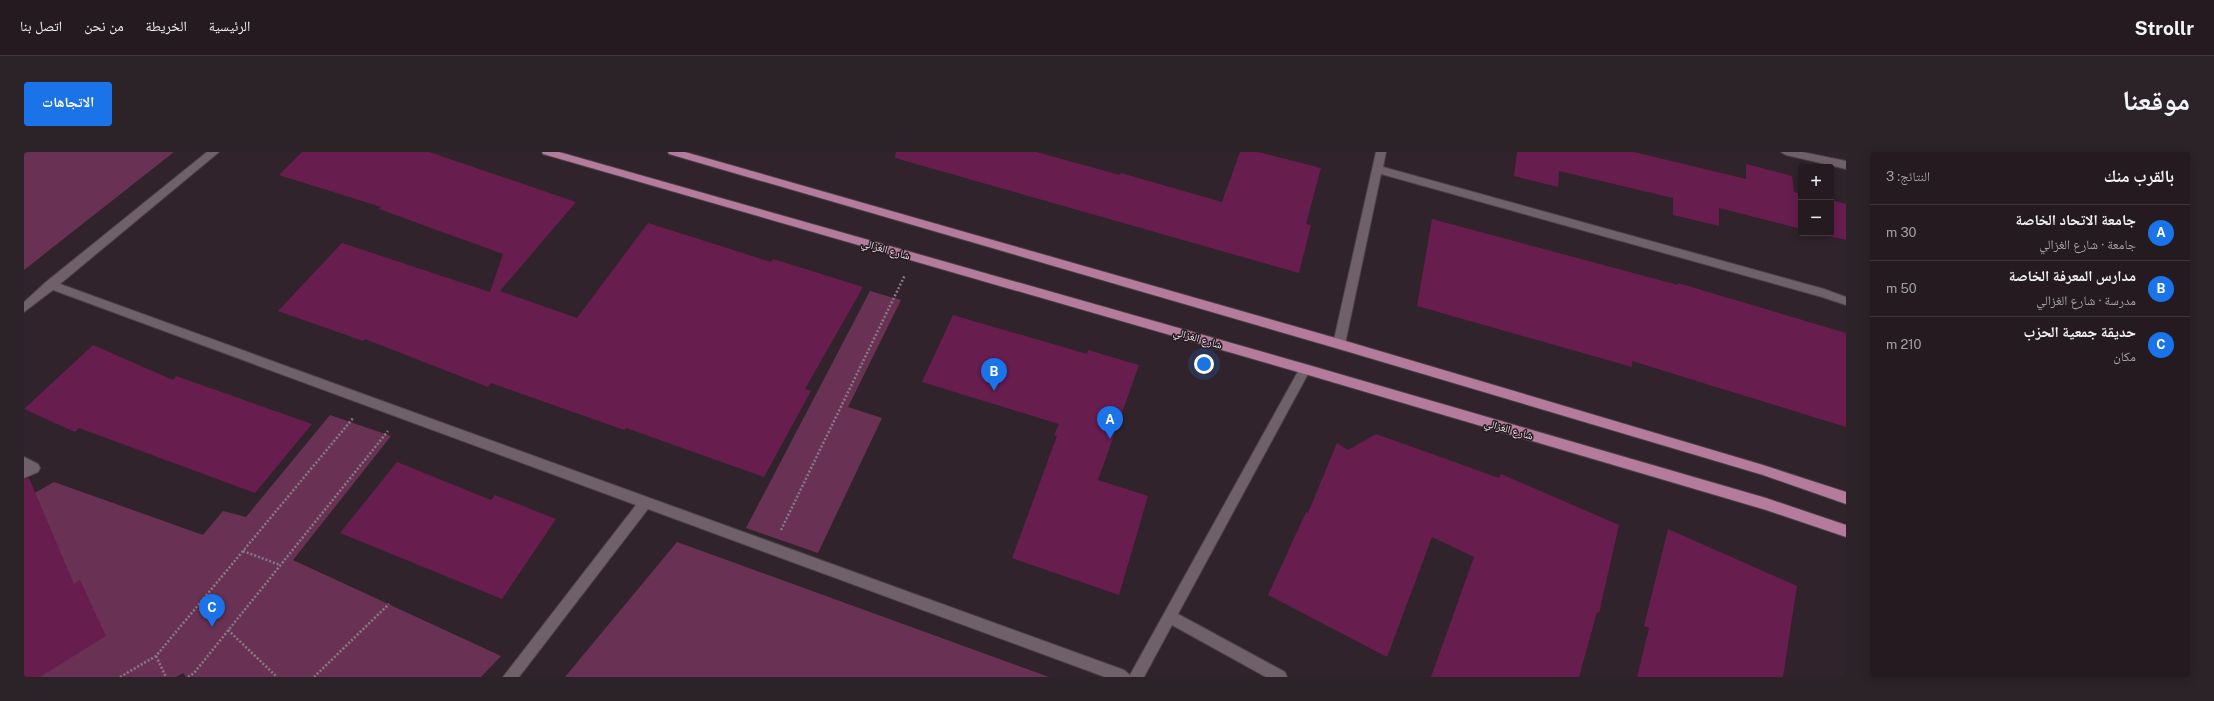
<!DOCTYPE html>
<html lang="ar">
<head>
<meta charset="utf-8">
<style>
  body { margin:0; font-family:"Public Sans","Noto Naskh Arabic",sans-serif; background:#2c2329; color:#f1f3f6; direction:rtl }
  .controls { position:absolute; right:12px; top:12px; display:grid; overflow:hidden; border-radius:4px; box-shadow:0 2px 10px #0003 }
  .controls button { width:36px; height:36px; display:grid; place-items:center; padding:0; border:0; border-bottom:1px solid #41383e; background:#241a20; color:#f1f3f6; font:20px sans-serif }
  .you { position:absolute; left:1180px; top:212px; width:14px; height:14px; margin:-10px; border:3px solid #fff; border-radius:50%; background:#1a73e8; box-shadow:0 0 0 6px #1a73e833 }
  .badge { display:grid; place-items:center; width:26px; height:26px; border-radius:50%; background:#1a73e8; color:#fff; font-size:13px; font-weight:700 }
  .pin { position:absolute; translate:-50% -33px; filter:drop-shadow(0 1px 2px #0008) }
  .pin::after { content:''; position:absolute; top:21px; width:14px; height:12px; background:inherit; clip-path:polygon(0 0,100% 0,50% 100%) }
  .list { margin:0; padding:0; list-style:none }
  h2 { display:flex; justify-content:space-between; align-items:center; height:52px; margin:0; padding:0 16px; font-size:17px }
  h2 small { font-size:13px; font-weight:400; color:#a3a1a5 }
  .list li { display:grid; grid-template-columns:26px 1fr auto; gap:12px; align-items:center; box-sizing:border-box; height:56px; padding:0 16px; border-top:1px solid #41383e }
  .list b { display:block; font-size:15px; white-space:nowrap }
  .list p { margin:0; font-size:13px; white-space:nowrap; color:#a3a1a5 }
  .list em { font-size:13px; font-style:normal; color:#a3a1a5 }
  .map { position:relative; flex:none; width:1822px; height:525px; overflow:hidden; direction:ltr; border-radius:4px }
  header { display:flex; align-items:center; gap:24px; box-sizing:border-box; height:56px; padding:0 20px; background:#241a20; border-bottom:1px solid #41383e }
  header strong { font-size:19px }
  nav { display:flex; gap:22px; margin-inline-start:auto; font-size:14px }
  .intro { display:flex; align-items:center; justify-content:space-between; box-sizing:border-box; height:96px; padding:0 24px }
  h1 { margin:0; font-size:28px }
  .button { padding:10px 18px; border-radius:4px; background:#1a73e8; color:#fff; font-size:14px; font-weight:700 }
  main { display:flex; gap:24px; padding:0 24px }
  aside { flex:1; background:#241a20; border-radius:4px; box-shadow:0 2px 10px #0003 }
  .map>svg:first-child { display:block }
</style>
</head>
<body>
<header>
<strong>Strollr</strong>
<nav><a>الرئيسية</a><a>الخريطة</a><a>من نحن</a><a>اتصل بنا</a></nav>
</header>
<div class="intro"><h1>موقعنا</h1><a class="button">الاتجاهات</a></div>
<main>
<aside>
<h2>بالقرب منك<small>النتائج: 3</small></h2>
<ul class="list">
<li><span class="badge">A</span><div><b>جامعة الاتحاد الخاصة</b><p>جامعة · شارع الغزالي</p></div><em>30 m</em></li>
<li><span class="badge">B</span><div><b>مدارس المعرفة الخاصة</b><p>مدرسة · شارع الغزالي</p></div><em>50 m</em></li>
<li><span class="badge">C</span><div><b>حديقة جمعية الحزب</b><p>مكان</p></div><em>210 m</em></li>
</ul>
</aside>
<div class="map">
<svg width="1822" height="525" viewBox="0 0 1822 525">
  <rect width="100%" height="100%" fill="#30232b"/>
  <!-- green -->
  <g fill="#693254">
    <path d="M0 0H150L0 118Z"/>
    <path d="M846 139 877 148 824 255 858 266 794 401 722 376Z"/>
    <path d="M306 263 367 284 269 408 477 504 457 525H162L159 521 152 525H0V347L30 330 179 383 199 359 222 365Z"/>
    <path d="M653 390 1025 525H541Z"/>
  </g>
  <!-- building -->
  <g fill="#681d4f">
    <path d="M278 0H405L552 50 476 139 553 166 624 71 747 110 749 107 839 135 781 237 787 239 740 325 602 276 600 278 467 231 464 235 341 187 339 189 254 159 318 91 466 140 479 102 355 57 357 55 255 23Z"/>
    <path d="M872 0H1012L1096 23 1097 21 1198 50 1216 0H1234L1297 16 1282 72 1287 73 1275 121 871 6Z"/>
    <path d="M1493 0H1610L1722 27V12L1768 24 1770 40 1777 42V77L1695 56V74L1649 63V46L1535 19 1534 35 1490 24Z"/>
    <path d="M1807 48 1822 52V88L1793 81H1807Z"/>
    <path d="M1408 67 1654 133V131L1822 181V275L1608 209V215L1393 154Z"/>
    <path d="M929 163 1063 202 1064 198 1115 213 1074 328 1124 344 1095 443 988 406 1033 284 1030 283 1035 272 898 230Z"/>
    <path d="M69 193 149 228 152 224 288 272 231 341 55 276 51 280 0 257Z"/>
    <path d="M1352 282 1475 326 1477 322 1595 373 1575 461 1573 460 1555 525H1407L1450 405 1408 385 1363 505 1244 443 1282 360 1284 361 1313 291 1324 298Z"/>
    <path d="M373 310 467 348 471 343 532 367 478 447 316 381Z"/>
    <path d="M5 326 50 432 56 428 82 484 16 525H0V327Z"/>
    <path d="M1644 377 1773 434 1759 525H1613L1625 476 1620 474Z"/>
  </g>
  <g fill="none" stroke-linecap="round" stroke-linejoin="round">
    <defs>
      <g id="minor">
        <path d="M183 0H195L36 132 1100 518 1106 523 1277 214H1285L1287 217 1285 220 1154 462 1261 520 1263 525H1242L1148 473 1120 525H1081L624 357 495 525H479L612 353 29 138 0 160V150L22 130Z"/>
        <path d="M1352 0H1362L1359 15 1800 137 1822 145V153L1798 145 1357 22 1321 192 1315 197 1309 192Z"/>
        <path d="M1757 0H1778L1822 9V17L1762 3Z"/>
        <path d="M0 305 14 312 16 316 14 320 0 326Z"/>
      </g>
      <g id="major">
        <path d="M518 0H535L1281 212 1742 346 1822 373V385L1742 358 1281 222 519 2Z"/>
        <path d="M644 0H661L1315 187 1739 313 1822 340V352L1739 323 1315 197 645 2Z"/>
      </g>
    </defs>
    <!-- minor casing -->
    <use href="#minor" stroke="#4c4147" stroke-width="2"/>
    <!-- major casing -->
    <use href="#major" stroke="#4c4147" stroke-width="2"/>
    <!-- path -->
    <g stroke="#877c82" stroke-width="2.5" stroke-dasharray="2 2" stroke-linecap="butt">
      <path d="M757 378 881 123"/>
      <path d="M219 399 256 413"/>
      <path d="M204 478 253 525"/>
      <path d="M132 504 142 525"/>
      <path d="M96 525 132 504 330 265"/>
      <path d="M164 525 170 521 364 279"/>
      <path d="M290 525 365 452"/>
    </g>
    <!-- minor -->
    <use href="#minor" fill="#706069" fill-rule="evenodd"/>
    <!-- major -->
    <use href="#major" fill="#b47b9d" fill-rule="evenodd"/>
  </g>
  <g text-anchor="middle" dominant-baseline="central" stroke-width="3" stroke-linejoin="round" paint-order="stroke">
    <!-- street labels -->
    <g font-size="11" fill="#f0e7eb" stroke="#261a21">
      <text transform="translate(862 97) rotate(16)">شارع الغزالي</text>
      <text transform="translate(1174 186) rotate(16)">شارع الغزالي</text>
      <text transform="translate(1485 277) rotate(16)">شارع الغزالي</text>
    </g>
  </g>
</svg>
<div class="controls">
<button>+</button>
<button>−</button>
</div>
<div class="you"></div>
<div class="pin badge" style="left:1086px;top:287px">A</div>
<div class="pin badge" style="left:970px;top:239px">B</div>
<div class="pin badge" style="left:188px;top:475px">C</div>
</div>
</main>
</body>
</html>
